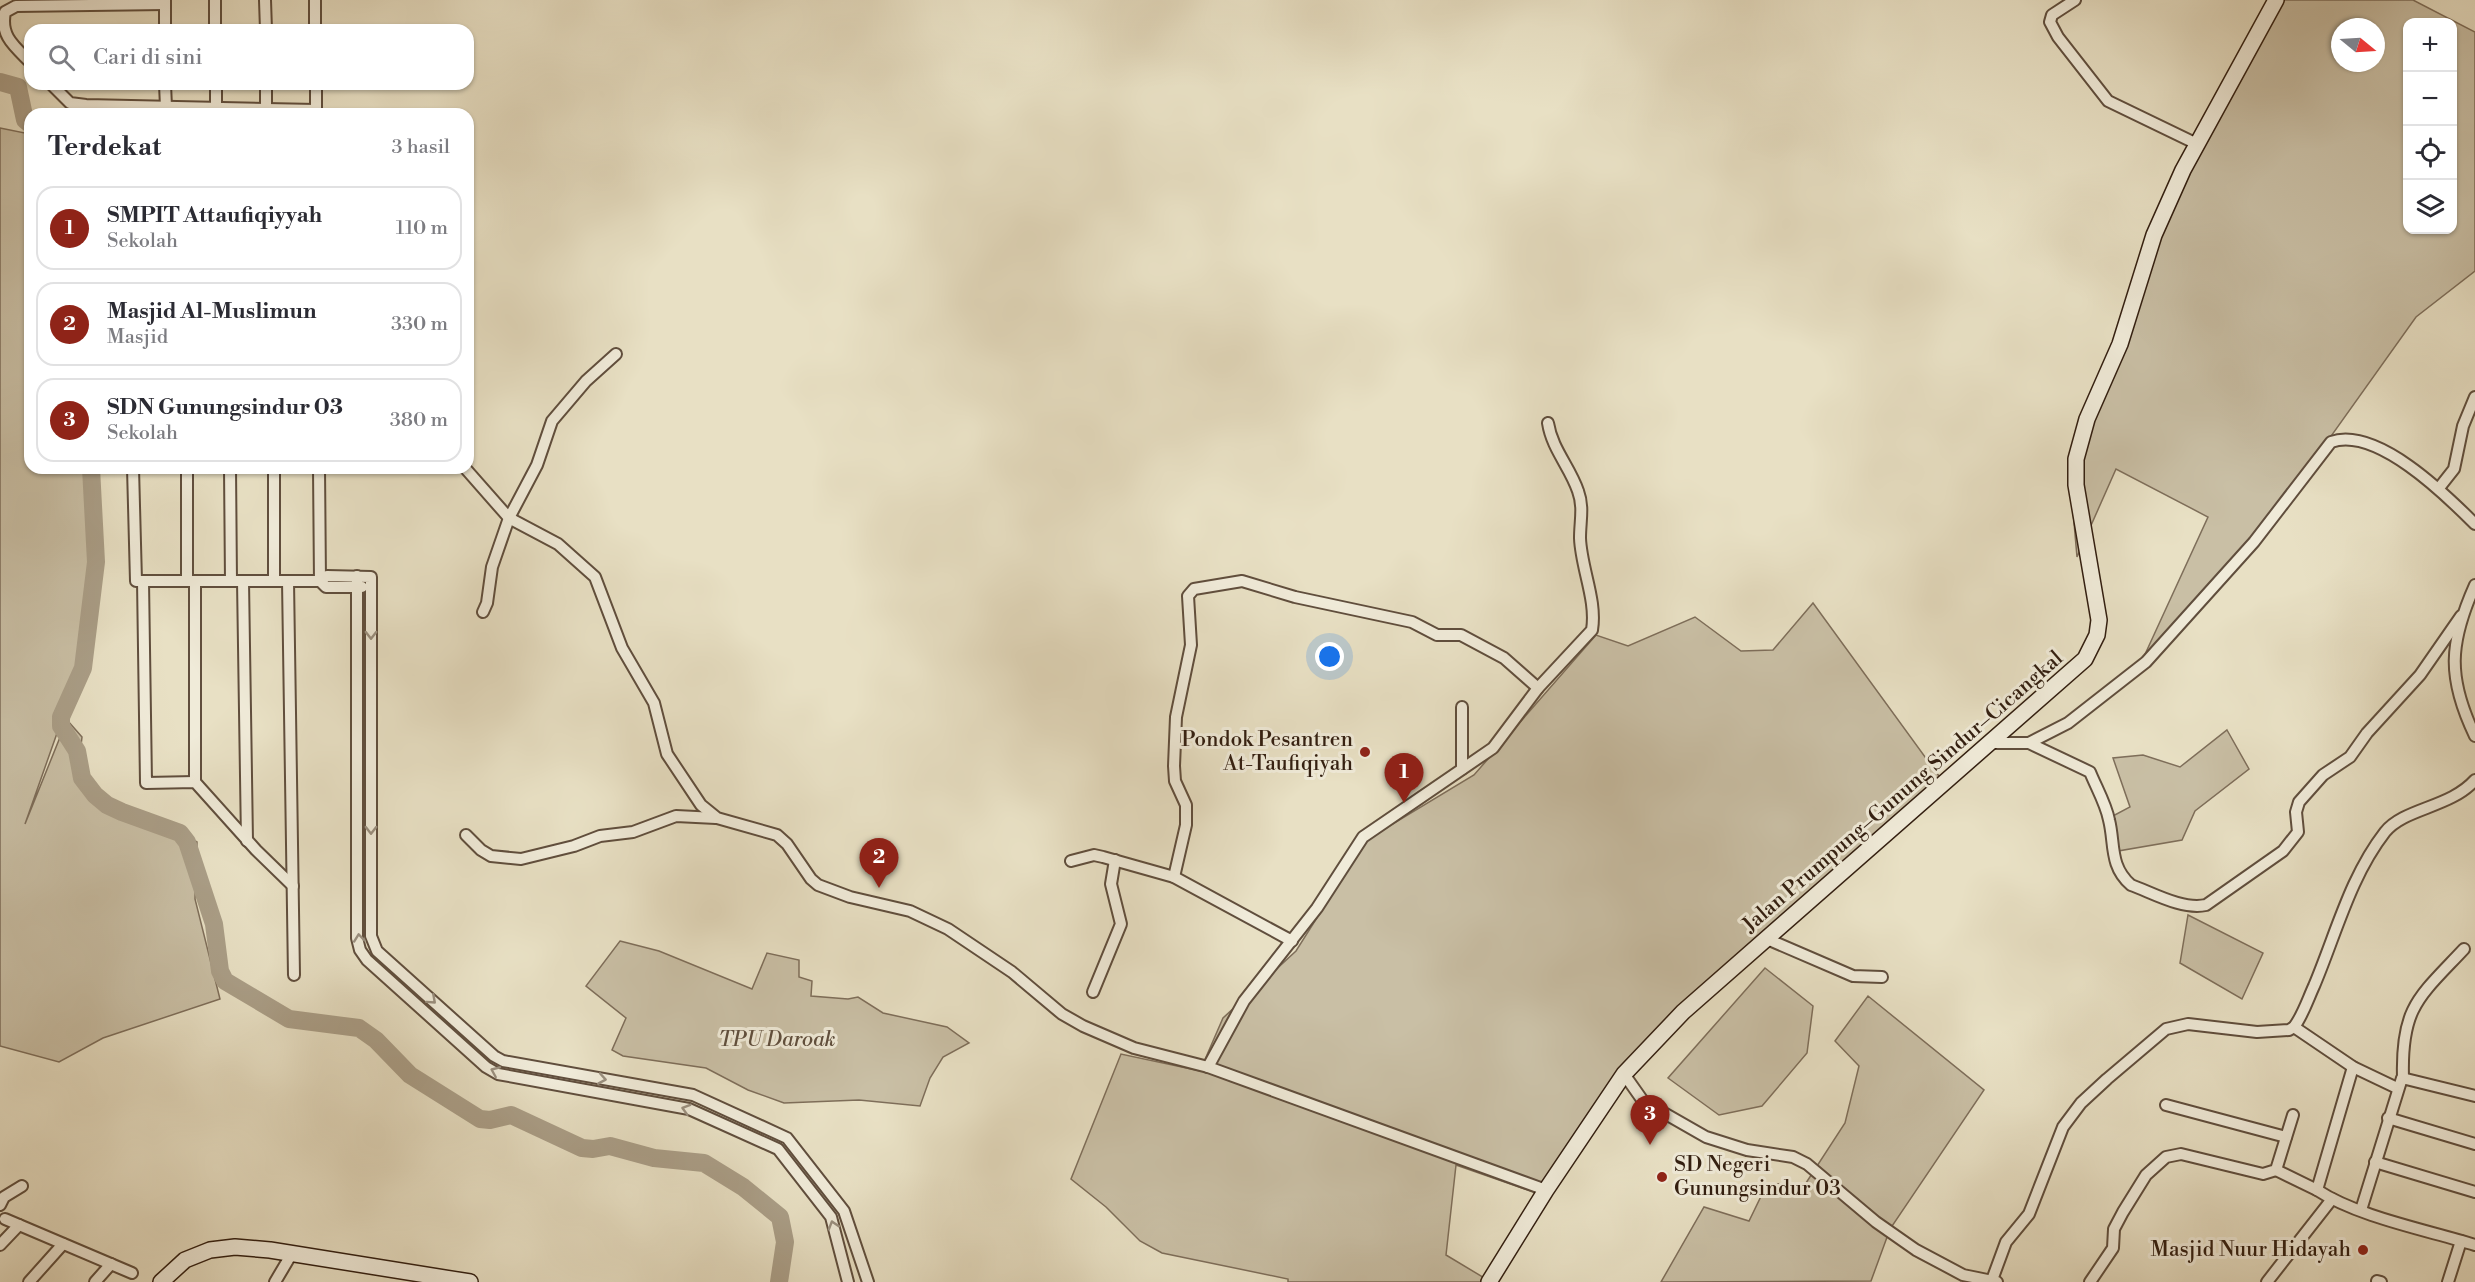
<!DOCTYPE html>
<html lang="id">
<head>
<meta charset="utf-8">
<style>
  body { margin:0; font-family:"Libre Bodoni",serif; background:#f7f7f7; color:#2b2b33 }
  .controls { position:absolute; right:18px; top:18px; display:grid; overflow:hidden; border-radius:12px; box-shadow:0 2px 4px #0004 }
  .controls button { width:54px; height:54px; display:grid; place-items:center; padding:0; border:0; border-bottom:2px solid #e1e1e2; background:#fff; color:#2b2b33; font:30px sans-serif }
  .compass { position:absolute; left:2331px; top:18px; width:54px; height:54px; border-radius:50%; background:#fff; box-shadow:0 2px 4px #0004; rotate:108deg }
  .you { position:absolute; left:1330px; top:657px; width:21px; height:21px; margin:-15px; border:4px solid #fff; border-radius:50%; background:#1a73e8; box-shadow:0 0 0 9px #1a73e833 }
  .badge { display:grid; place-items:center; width:39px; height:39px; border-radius:50%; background:#8f2418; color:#fff; font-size:20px; font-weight:700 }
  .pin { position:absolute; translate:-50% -50px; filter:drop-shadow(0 2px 3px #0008) }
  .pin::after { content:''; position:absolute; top:32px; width:21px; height:18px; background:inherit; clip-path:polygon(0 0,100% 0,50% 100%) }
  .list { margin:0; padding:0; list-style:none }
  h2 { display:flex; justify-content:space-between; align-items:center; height:78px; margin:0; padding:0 24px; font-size:26px }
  h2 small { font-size:20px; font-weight:400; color:#7c7c81 }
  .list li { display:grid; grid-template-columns:39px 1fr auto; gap:18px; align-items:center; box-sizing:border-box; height:84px; margin:0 12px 12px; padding:0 12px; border:2px solid #e1e1e2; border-radius:18px }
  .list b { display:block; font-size:22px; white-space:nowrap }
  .list p { margin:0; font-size:20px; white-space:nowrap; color:#7c7c81 }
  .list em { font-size:20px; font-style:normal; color:#7c7c81 }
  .icon { flex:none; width:33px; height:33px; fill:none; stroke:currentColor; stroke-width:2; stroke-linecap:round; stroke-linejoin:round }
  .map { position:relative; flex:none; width:2475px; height:1282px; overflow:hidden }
  .search { position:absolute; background:#fff; box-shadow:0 2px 4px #0004; left:24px; top:24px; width:450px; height:66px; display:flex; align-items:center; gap:15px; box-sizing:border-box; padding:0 21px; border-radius:18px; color:#7c7c81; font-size:22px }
  .panel { position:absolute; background:#fff; box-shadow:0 2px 4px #0004; left:24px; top:108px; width:450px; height:366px; border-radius:18px }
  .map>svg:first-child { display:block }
</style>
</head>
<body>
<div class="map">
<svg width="2475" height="1282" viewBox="0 0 2475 1282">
  <rect width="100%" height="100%" fill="#e8e0c4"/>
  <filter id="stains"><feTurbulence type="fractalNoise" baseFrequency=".00333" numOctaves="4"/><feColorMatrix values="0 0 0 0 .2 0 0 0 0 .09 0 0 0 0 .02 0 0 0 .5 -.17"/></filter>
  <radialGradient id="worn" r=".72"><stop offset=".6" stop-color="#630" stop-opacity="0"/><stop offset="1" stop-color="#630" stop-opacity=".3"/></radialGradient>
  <!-- green -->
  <g fill="#c9bfa5" stroke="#7e6e5a" stroke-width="1.5" fill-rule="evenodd">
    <path d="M2277 0H2413L2475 32V271L2416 317 2284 502 2141 663 2208 517 2116 469 2077 557 2071 488 2084 411 2172 201ZM2408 22H2452V230H2408ZM2340 27H2376V63H2340Z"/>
    <path d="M0 128 30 134V468H91L93 590 68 702 25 824 67 720 82 737 79 762 87 797 107 811 161 821 197 842 195 899 220 999 103 1038 59 1062 0 1046Z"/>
    <path d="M1813 603 1944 783 1631 1067 1545 1196 1456 1165 1446 1255 1491 1282H1288V1279L1162 1253 1140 1241 1106 1207 1071 1179 1121 1054 1200 1071 1223 1018 1296 951 1366 840 1474 775 1596 635 1628 646 1695 617 1741 651 1773 650Z"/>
    <path d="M2227 730 2249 769 2195 811 2182 840 2112 852 2111 817 2130 807 2113 758 2143 755 2180 767Z"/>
    <path d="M2188 915 2263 953 2242 999 2180 963Z"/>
    <path d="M620 941 659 951 752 989 767 953 799 960V977L812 981 811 996 848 999 858 997 883 1013 947 1027 969 1043 943 1057 930 1078 920 1106 859 1100 784 1103 748 1090 706 1068 623 1056 612 1050 626 1018 586 986Z"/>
    <path d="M1765 968 1813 1006 1807 1053 1762 1106 1719 1115 1668 1078Z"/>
    <path d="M1868 996 1984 1090 1890 1229 1871 1281 1661 1282 1704 1207 1749 1221 1767 1184 1806 1183 1845 1123 1859 1066 1835 1041Z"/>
  </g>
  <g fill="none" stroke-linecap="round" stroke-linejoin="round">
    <!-- river -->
    <g stroke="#aa9e87" stroke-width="18">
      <path d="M0 82 18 87 25 120 30 124"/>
      <path d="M91 468 96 562 83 668 61 717V726L77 751 82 778 95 795 107 805 122 812 180 833 187 842 214 924 220 971 225 981 289 1019 359 1028 376 1040 410 1075 480 1119 490 1120 511 1115 582 1148 593 1149 610 1146 654 1158 704 1163 743 1187 780 1217 785 1242 779 1282"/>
    </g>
    <defs>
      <g id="street">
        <path d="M165 0V30"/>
        <path d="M215 0V30"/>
        <path d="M265 0 266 30"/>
        <path d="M315 0V30"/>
        <path d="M2075 0 2052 15 2050 22 2058 37 2108 101 2197 144"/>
        <path d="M30 62C14 46 0 36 5 12L16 6 165 4"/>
        <path d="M51 84 70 103 86 105 316 110"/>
        <path d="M165 84 166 107"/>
        <path d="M216 84V108"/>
        <path d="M266 84V109"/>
        <path d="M316 84V114"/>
        <path d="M133 468 136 581H320L327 576 371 577V936L377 951 494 1056 503 1061 693 1095 787 1138 844 1211 868 1282"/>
        <path d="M187 468V581"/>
        <path d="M230 468 231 581"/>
        <path d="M274 468V581"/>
        <path d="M319 468 320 581 326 587H362"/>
        <path d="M465 468 509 518 558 544 595 577 622 648 654 703 667 754 701 805 717 818 777 835 787 844 811 879 818 885 850 897 910 911 948 929 1012 972 1062 1014 1083 1026 1134 1048 1208 1067 1546 1190"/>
        <path d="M2439 488 2454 469 2463 426 2475 397"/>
        <path d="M357 576V938L360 950 367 960 486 1067 498 1074 689 1109 778 1149 831 1217 848 1282"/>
        <path d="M143 581 146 783 195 782 256 850 293 886"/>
        <path d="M195 581V782"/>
        <path d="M243 581 247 841"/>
        <path d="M288 581 294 975"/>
        <path d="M2475 585C2449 643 2447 678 2475 736"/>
        <path d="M483 612 487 603 492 567 509 518 537 465 552 421 586 381 616 354"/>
        <path d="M1988 743H2029L2068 723 2146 662 2254 542 2331 442C2376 426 2445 494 2475 524"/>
        <path d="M2029 743 2090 772C2096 787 2106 804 2109 820 2115 843 2109 866 2131 885 2153 893 2182 910 2206 905L2283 851 2298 832 2296 812 2299 802 2323 775 2350 757 2367 733 2420 675 2461 616"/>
        <path d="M1462 769V707"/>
        <path d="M466 835 481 850 491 856 521 859 574 846 600 836 633 832 676 816 716 818"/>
        <path d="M1071 861 1094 855 1103 857 1174 877 1292 941"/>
        <path d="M1174 877 1186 825V805L1175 781 1174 766 1176 717 1191 645 1188 596 1194 589 1242 581 1295 597 1412 622 1437 635H1461L1504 658 1538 688"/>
        <path d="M1767 939 1853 976 1882 977"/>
        <path d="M1093 992 1121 924 1111 884 1115 860"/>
        <path d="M2294 1027 2353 1067 2397 1088"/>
        <path d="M1208 1067 1244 1001 1317 908 1363 837 1493 748 1538 688 1592 630C1597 600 1581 568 1580 538 1580 521 1584 507 1578 491 1570 467 1552 449 1548 423"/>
        <path d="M2353 1067 2317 1190C2358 1217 2427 1230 2475 1245"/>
        <path d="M1624 1074 1643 1101 1706 1137 1747 1150 1793 1157 1807 1164 1876 1222 1916 1250 1963 1275 1997 1282"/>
        <path d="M2403 1077C2401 1007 2419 997 2464 949"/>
        <path d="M2166 1105 2286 1137"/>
        <path d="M2388 1118 2475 1144"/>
        <path d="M2375 1162 2475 1192"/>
        <path d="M2276 1170 2317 1190"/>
        <path d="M0 1205 4 1197 22 1186"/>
        <path d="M2361 1210 2402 1078 2475 1096"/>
        <path d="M5 1219 132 1273"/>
        <path d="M0 1245 19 1225"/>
        <path d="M1992 1280 2006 1242 2029 1214 2063 1127 2081 1103 2107 1079 2166 1029 2188 1024 2257 1032 2289 1030 2294 1027C2303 1015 2308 999 2314 986 2336 934 2350 877 2385 832 2404 808 2450 808 2475 780"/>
        <path d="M2377 1281 2381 1282"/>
        <path d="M29 1282 63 1244"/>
        <path d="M95 1282 111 1264"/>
        <path d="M275 1282 291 1255"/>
        <path d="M2090 1282 2113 1248 2114 1229 2123 1212 2146 1175 2166 1157 2181 1154 2263 1174 2276 1170 2293 1115"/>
        <path d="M2267 1282 2332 1199"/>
        <path d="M2448 1282 2461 1241"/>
      </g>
      <g id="secondary">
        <path d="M161 1282 185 1260 210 1250 235 1247 270 1250 470 1282"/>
        <path d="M1489 1282 1546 1190 1624 1074 1683 1012 2085 659 2097 635 2099 620 2076 485V459L2087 419 2120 344 2154 235 2183 170 2276 0"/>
      </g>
    </defs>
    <!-- street casing -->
    <use href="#street" stroke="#604e3d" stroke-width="14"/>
    <!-- secondary casing -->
    <use href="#secondary" stroke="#321e10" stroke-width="18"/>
    <!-- street -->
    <use href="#street" stroke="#f0ebd9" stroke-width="10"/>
    <!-- secondary -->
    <use href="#secondary" stroke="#f0ebd9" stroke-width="15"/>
  </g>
  <!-- one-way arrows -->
  <defs><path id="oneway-chevron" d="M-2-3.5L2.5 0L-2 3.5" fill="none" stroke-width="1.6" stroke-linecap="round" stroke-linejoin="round" transform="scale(1.5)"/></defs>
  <g stroke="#9a8f7f">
    <use href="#oneway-chevron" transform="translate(371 635) rotate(90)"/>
    <use href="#oneway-chevron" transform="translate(371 830) rotate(90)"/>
    <use href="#oneway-chevron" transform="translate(359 938) rotate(-96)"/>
    <use href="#oneway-chevron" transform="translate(432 1000) rotate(42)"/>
    <use href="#oneway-chevron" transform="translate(495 1071) rotate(-157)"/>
    <use href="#oneway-chevron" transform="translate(602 1079) rotate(10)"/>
    <use href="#oneway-chevron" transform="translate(686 1109) rotate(-164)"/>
    <use href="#oneway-chevron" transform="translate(833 1225) rotate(-107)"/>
  </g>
  <!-- markers -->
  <g fill="#8f2418" stroke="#f0ebd9" stroke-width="2">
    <circle cx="1365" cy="752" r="6"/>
    <circle cx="1662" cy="1177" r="6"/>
    <circle cx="2363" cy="1250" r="6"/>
  </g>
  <g text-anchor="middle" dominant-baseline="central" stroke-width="6" stroke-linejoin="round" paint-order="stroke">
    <!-- poi labels -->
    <g font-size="21" fill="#321e10" stroke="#f0ebd9" text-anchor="end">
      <text x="1353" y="740">Pondok Pesantren<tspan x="1353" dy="24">At-Taufiqiyah</tspan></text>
      <text x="1674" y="1165" text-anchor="start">SD Negeri<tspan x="1674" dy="24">Gunungsindur 03</tspan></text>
      <text x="2351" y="1250">Masjid Nuur Hidayah</text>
    </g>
    <!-- street labels -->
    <g font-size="21" fill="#321e10" stroke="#f0ebd9">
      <text transform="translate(1903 792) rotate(-41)">Jalan Prumpung–Gunung Sindur–Cicangkal</text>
    </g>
    <!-- park labels -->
    <g font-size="21" font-style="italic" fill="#5f4e3d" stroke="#f0ebd9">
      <text x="777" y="1040">TPU Daroak</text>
    </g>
  </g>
  <rect width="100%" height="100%" filter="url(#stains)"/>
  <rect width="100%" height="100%" fill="url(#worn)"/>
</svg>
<div class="controls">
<button>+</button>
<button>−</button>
<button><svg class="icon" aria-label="locate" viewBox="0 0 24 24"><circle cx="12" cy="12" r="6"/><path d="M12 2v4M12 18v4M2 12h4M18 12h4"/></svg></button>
<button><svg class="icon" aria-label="layers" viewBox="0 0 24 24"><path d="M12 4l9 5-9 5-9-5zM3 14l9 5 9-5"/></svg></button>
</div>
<svg class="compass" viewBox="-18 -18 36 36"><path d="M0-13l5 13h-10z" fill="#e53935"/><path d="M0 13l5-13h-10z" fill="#7c7c81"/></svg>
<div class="you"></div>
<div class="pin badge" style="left:1404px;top:803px">1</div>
<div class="pin badge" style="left:879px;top:888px">2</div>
<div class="pin badge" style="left:1650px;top:1145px">3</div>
<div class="search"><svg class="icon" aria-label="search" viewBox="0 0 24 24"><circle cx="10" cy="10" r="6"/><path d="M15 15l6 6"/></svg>Cari di sini</div>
<section class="panel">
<h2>Terdekat<small>3 hasil</small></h2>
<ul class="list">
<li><span class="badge">1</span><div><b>SMPIT Attaufiqiyyah</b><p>Sekolah</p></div><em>110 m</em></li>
<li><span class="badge">2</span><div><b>Masjid Al-Muslimun</b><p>Masjid</p></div><em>330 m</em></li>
<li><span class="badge">3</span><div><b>SDN Gunungsindur 03</b><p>Sekolah</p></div><em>380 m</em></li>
</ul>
</section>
</div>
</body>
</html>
